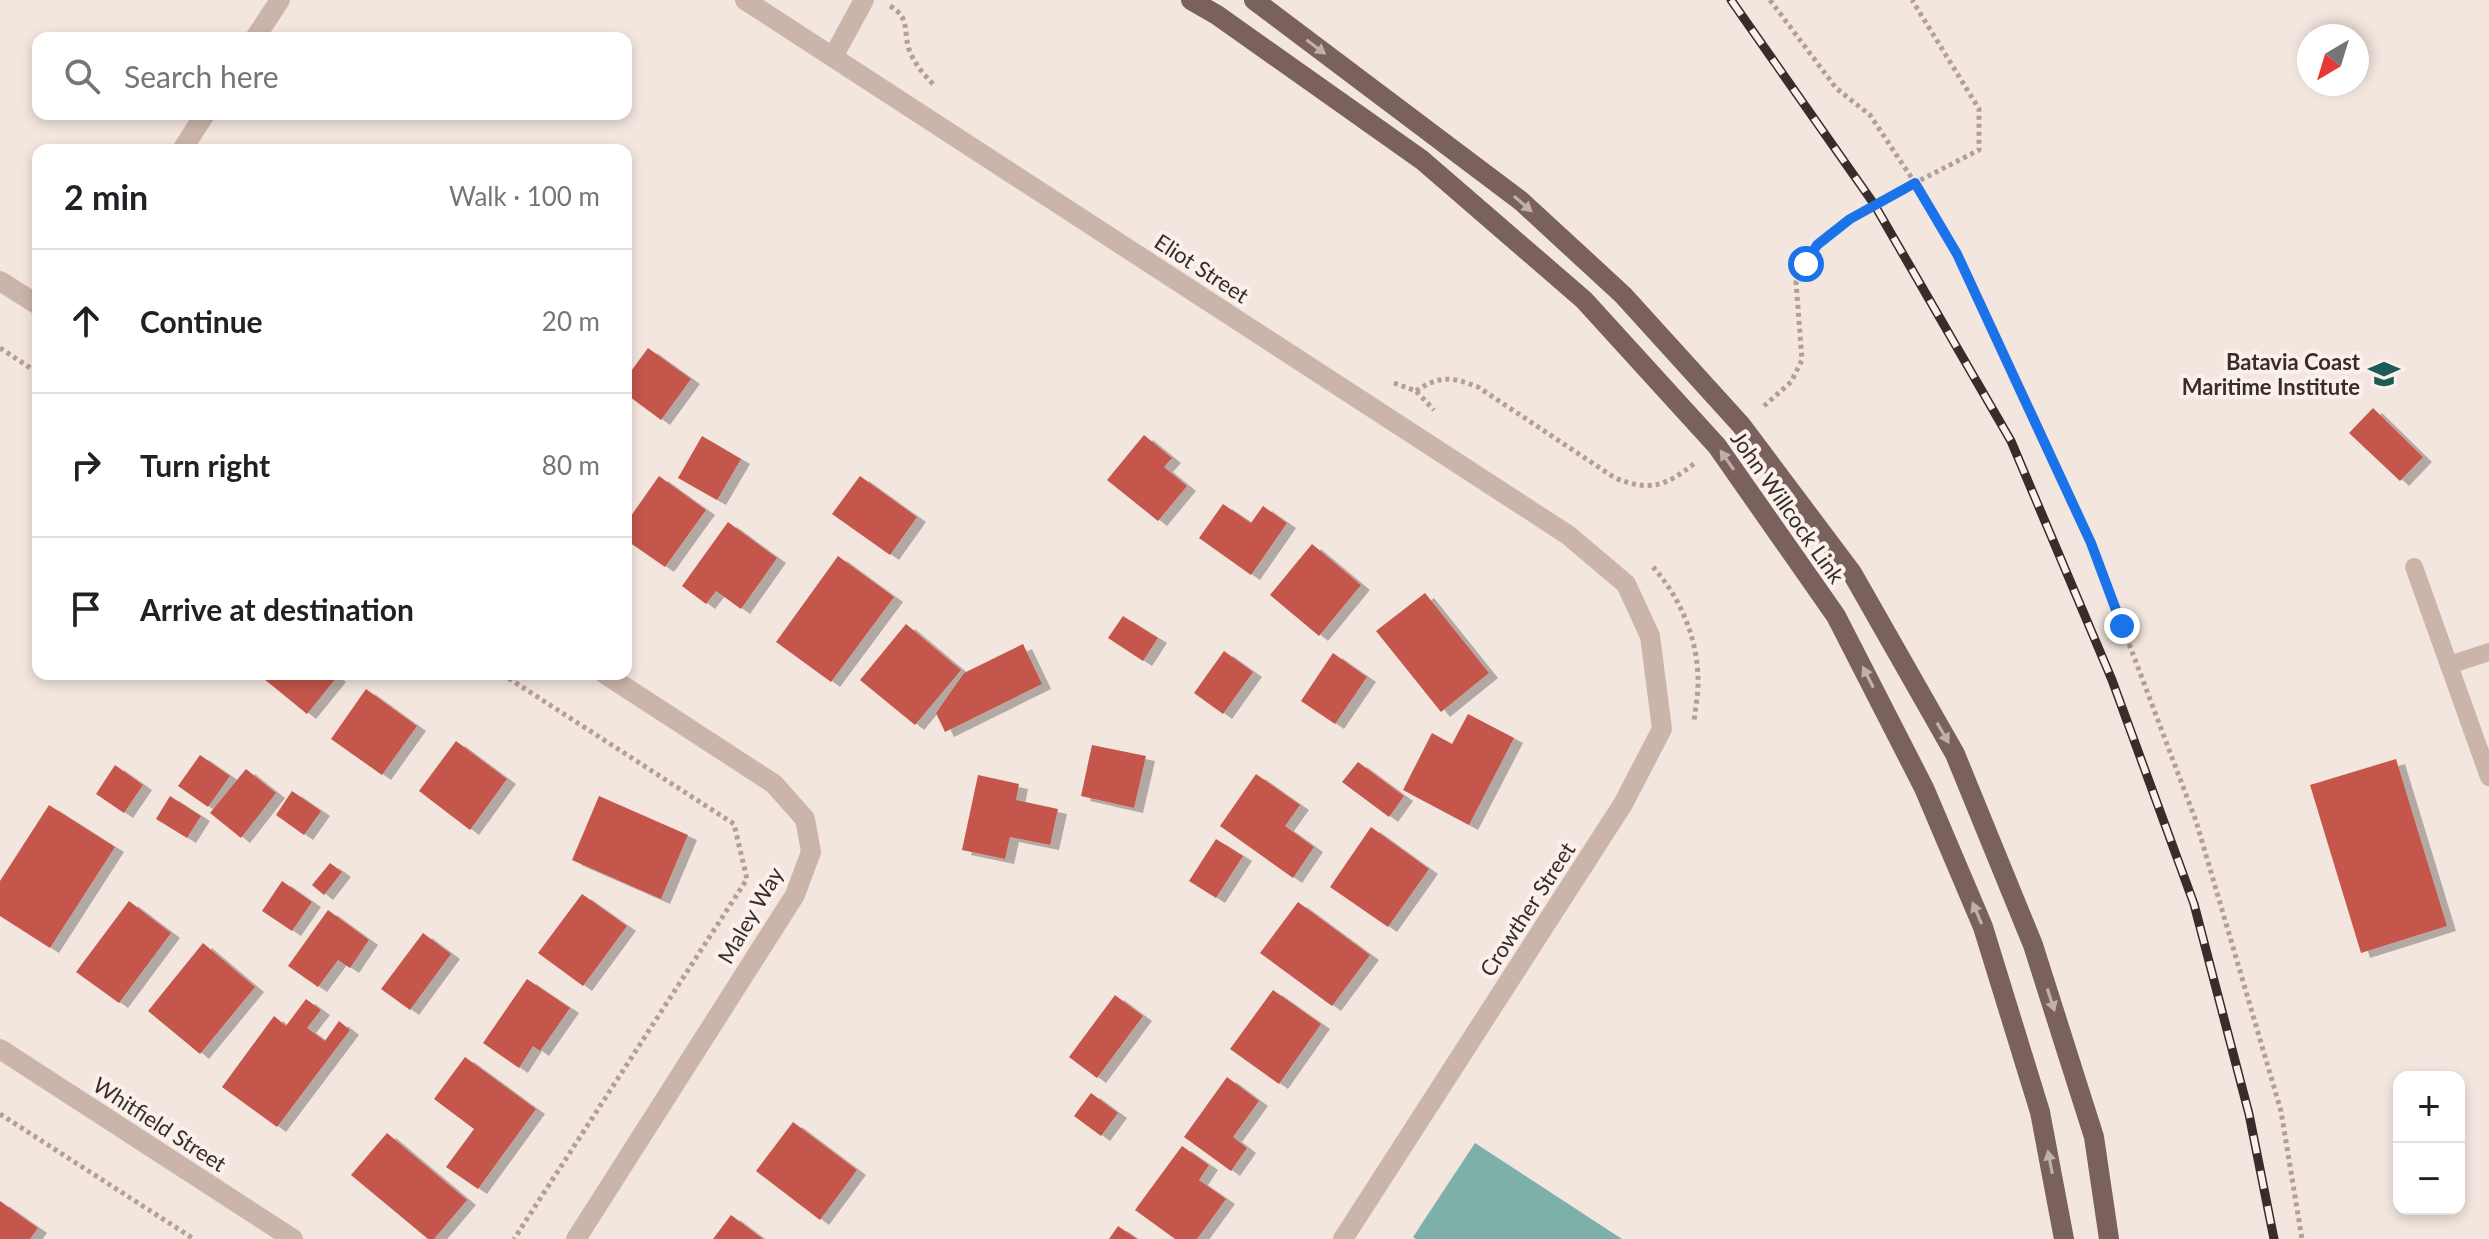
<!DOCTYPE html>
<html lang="en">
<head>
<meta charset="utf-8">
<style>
  body { margin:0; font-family:Lato,sans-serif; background:#f2f2f2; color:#202124 }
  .controls { position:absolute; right:24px; bottom:24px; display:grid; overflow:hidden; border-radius:16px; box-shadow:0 4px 12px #0003 }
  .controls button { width:72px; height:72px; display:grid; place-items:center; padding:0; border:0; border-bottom:2px solid #e0e0e0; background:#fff; color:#202124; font:40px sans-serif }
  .compass { position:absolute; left:2297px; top:24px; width:72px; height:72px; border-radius:50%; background:#fff; box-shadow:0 4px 12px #0003; rotate:218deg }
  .stop { position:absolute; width:24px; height:24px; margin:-18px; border:6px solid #1a73e8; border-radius:50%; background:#fff }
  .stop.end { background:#1a73e8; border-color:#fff; box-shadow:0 2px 8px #0008 }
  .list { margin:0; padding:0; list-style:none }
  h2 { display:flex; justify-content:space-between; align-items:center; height:104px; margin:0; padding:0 32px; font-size:34px }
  h2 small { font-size:26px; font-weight:400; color:#757577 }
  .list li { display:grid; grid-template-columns:52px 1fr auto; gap:24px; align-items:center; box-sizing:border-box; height:144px; padding:0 32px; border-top:2px solid #e0e0e0 }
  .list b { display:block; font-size:30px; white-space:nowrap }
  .list em { font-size:26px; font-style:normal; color:#757577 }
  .icon { flex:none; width:44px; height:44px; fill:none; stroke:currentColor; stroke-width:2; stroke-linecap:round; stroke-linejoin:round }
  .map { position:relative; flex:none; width:2489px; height:1239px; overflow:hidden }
  .search { position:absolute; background:#fff; box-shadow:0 4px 12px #0003; left:32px; top:32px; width:600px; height:88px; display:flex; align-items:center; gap:20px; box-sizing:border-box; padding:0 28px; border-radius:16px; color:#757577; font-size:30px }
  .panel { position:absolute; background:#fff; box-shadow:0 4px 12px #0003; left:32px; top:144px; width:600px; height:536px; border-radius:16px }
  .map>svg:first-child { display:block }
</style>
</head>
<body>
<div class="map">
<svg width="2489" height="1239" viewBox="0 0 2489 1239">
  <defs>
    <filter id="shadow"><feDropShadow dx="9" dy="5" stdDeviation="0" flood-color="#0004"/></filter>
  </defs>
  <rect width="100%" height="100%" fill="#f3e6df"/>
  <!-- water -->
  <path fill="#7eb0aa" d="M1475 1143 1622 1239H1416L1413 1237Z"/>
  <!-- building -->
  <g fill="#c4574b" filter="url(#shadow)">
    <path d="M648 348 691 379 661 420 626 394V378Z"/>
    <path d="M2373 408 2423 457 2400 481 2349 433Z"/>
    <path d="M1144 435 1172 458 1164 467 1187 486 1158 521 1107 480Z"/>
    <path d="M702 436 741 459 717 500 678 478Z"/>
    <path d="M659 476 706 510 665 567 626 540V523Z"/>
    <path d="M860 476 917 517 890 555 832 514Z"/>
    <path d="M1223 504 1251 523 1263 506 1287 523 1251 575 1199 538Z"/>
    <path d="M728 522 777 558 741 609 716 591 706 604 682 586Z"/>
    <path d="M1312 544 1361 585 1319 636 1270 595Z"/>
    <path d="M838 556 894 597 831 682 776 642Z"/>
    <path d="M1425 593 1489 673 1441 712 1376 631Z"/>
    <path d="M1123 616 1158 638 1143 661 1108 638Z"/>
    <path d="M906 624 961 670 915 725 860 680Z"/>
    <path d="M1023 644 1042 684 945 732 936 713 964 673Z"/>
    <path d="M1224 651 1253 672 1223 714 1194 693Z"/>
    <path d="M1333 653 1367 677 1335 724 1301 701Z"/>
    <path d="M258 674H333L337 677 307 714Z"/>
    <path d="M366 689 417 726 382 775 331 739Z"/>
    <path d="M1468 714 1514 738 1469 825 1403 790 1432 733 1452 744Z"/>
    <path d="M456 741 507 779 470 830 419 791Z"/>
    <path d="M1092 745 1146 756 1134 808 1081 796Z"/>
    <path d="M200 755 230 776 208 807 178 786Z"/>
    <path d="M2396 759 2447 926 2361 953 2310 785Z"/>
    <path d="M1358 762 1404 796 1389 817 1342 782Z"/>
    <path d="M115 765 143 785 124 813 96 794Z"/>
    <path d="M246 769 276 793 241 838 210 813Z"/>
    <path d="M1256 774 1300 805 1285 826 1314 847 1293 878 1220 826Z"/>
    <path d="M978 775 1019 784 1016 800 1058 809 1050 845 1010 837 1005 859 962 850Z"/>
    <path d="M292 791 321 811 304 835 276 815Z"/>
    <path d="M170 796 201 816 187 838 156 819Z"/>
    <path d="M599 796 688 835 661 899 572 860Z"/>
    <path d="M49 805 115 847 50 948 0 916V881Z"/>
    <path d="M1371 827 1429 869 1388 927 1330 887Z"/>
    <path d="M1216 839 1243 856 1216 898 1189 881Z"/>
    <path d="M330 863 342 872 324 895 312 885Z"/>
    <path d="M282 881 312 902 292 931 262 911Z"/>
    <path d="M582 894 627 926 583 986 538 953Z"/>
    <path d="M129 901 171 933 119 1003 76 972Z"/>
    <path d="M1298 902 1370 955 1332 1006 1260 953Z"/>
    <path d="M328 910 369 940 350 968 338 960 318 987 288 966Z"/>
    <path d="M423 933 451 954 410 1010 381 989Z"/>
    <path d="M203 943 255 987 200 1054 148 1011Z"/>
    <path d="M527 979 570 1008 540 1051 533 1046 519 1068 483 1043Z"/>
    <path d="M1273 990 1321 1024 1279 1084 1230 1049Z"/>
    <path d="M1115 995 1143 1016 1097 1078 1069 1057Z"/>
    <path d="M306 999 321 1010 307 1028 325 1041 339 1021 350 1030 277 1127 222 1087 274 1016 286 1026Z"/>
    <path d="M465 1057 536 1109 478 1189 446 1167 474 1129 434 1099Z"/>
    <path d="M1227 1077 1259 1101 1233 1137 1247 1148 1231 1171 1184 1137Z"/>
    <path d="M1091 1093 1118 1113 1101 1136 1074 1116Z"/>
    <path d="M793 1122 857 1170 820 1220 756 1171Z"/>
    <path d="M387 1133 467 1200 434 1239H428L351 1175Z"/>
    <path d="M1182 1146 1209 1165 1199 1180 1226 1199 1197 1239H1175L1135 1210Z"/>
    <path d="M0 1201 38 1228 30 1239H0Z"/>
    <path d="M731 1215 763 1239H713Z"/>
    <path d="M1118 1226 1137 1239H1109Z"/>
  </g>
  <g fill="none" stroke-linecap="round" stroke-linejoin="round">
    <!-- path -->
    <g stroke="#b79e95" stroke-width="5" stroke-dasharray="4 4" stroke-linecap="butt">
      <path d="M1770 0 1836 88 1870 115 1915 183 1957 254 2091 543 2196 821 2281 1111 2302 1239"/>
      <path d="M890 6C912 19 902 32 910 52 915 64 924 75 933 84"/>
      <path d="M0 348 38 373"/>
      <path d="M1394 383 1416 391 1434 410"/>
      <path d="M1416 391C1439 375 1453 377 1478 387L1615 478C1650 492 1666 486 1695 463"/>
      <path d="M1764 406 1791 382 1802 360 1796 282 1817 245 1874 204 1979 150V109L1912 0"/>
      <path d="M1653 567C1681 598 1699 642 1698 684 1698 696 1695 709 1694 722"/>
      <path d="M502 674 734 824 747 879 514 1239"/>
      <path d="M0 1114 194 1239"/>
    </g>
    <!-- service -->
    <g stroke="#cbb5ab" stroke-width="18">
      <path d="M2414 567 2489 777"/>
      <path d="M2449 665 2489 652"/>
    </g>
    <!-- minor -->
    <g stroke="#cbb5ab" stroke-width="20">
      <path d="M255 38 280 0"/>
      <path d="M182 150 205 114"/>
      <path d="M0 281 38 305"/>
      <path d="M0 1049 293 1239"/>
      <path d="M576 1239 795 895 811 852 805 819 774 784 605 674"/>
    </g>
    <!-- tertiary -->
    <g stroke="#cbb5ab" stroke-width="20">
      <path d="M745 0 1568 535 1626 584 1650 636 1662 729 1623 804 1343 1239"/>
      <path d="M833 57 864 0"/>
    </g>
    <!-- primary -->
    <g stroke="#7a615b" stroke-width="20">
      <path d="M1191 0 1217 15 1422 160 1584 300 1717 446 1836 616 1924 788 1983 927 2040 1112 2064 1239"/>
      <path d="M1254 0 1521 201 1623 295 1741 425 1852 573 1955 754 2033 945 2094 1137 2109 1239"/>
    </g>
    <defs>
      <path id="rail" d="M1731 0 1874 204 2011 441 2112 680 2194 904 2249 1114 2274 1239"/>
    </defs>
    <!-- rail casing -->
    <use href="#rail" stroke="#392c2a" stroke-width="9"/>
    <!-- rail -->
    <use href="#rail" stroke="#faf1ec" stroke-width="6" stroke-dasharray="18" stroke-linecap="butt"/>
  </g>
  <!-- one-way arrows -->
  <defs><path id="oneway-solid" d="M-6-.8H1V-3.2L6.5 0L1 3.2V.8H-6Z" transform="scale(2)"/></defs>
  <g fill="#c0b0ab">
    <use href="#oneway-solid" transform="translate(1316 47) rotate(37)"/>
    <use href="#oneway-solid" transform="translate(1523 204) rotate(41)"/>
    <use href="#oneway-solid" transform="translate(1727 460) rotate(-125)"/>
    <use href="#oneway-solid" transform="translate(1868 677) rotate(-117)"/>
    <use href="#oneway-solid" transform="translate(1943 733) rotate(60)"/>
    <use href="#oneway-solid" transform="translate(1977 913) rotate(-113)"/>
    <use href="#oneway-solid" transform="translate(2051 1000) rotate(72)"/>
    <use href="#oneway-solid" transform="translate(2050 1162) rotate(-101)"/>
  </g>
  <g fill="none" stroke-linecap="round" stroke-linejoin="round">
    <!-- route -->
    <path stroke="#1a73e8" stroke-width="10" d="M1806 264 1817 245 1850 219 1915 183 1957 254 2091 543 2122 626"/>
  </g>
  <!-- icons -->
  <defs>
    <symbol id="university-bare" viewBox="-9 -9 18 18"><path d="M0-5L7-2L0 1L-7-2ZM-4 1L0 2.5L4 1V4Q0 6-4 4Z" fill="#205a55" stroke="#faf1ec" stroke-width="2.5" paint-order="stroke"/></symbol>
  </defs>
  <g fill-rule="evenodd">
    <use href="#university-bare" x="2362" y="352" width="44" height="44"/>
  </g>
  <g text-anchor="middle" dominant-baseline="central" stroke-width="8" stroke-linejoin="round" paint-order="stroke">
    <!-- street labels -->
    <g font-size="22" fill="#392c2a" stroke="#faf1ec">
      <text transform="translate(1202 268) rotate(33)">Eliot Street</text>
      <text transform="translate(1788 507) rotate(55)">John Willcock Link</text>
      <text transform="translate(1527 909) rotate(-57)">Crowther Street</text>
      <text transform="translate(750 915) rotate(-60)">Maley Way</text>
      <text transform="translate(160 1124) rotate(33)">Whitfield Street</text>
    </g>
    <!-- poi labels -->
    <g font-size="22" font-weight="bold" fill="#392c2a" stroke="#faf1ec" text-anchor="end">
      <text x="2360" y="361">Batavia Coast<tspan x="2360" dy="25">Maritime Institute</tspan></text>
    </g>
  </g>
</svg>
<div class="controls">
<button>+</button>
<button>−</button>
</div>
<svg class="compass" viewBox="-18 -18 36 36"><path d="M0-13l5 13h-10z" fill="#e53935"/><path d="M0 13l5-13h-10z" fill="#757577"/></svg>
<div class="stop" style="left:1806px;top:264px"></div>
<div class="stop end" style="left:2122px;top:626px"></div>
<div class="search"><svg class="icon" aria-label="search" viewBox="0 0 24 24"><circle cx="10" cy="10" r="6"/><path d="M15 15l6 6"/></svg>Search here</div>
<section class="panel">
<h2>2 min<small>Walk · 100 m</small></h2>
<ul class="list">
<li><svg class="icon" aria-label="ahead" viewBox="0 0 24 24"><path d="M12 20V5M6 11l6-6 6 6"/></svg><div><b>Continue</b></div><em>20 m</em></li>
<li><svg class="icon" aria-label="right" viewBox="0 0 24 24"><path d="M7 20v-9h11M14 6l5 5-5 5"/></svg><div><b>Turn right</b></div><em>80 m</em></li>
<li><svg class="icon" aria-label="arrive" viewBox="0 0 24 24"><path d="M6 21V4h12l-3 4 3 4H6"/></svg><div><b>Arrive at destination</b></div></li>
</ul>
</section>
</div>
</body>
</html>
